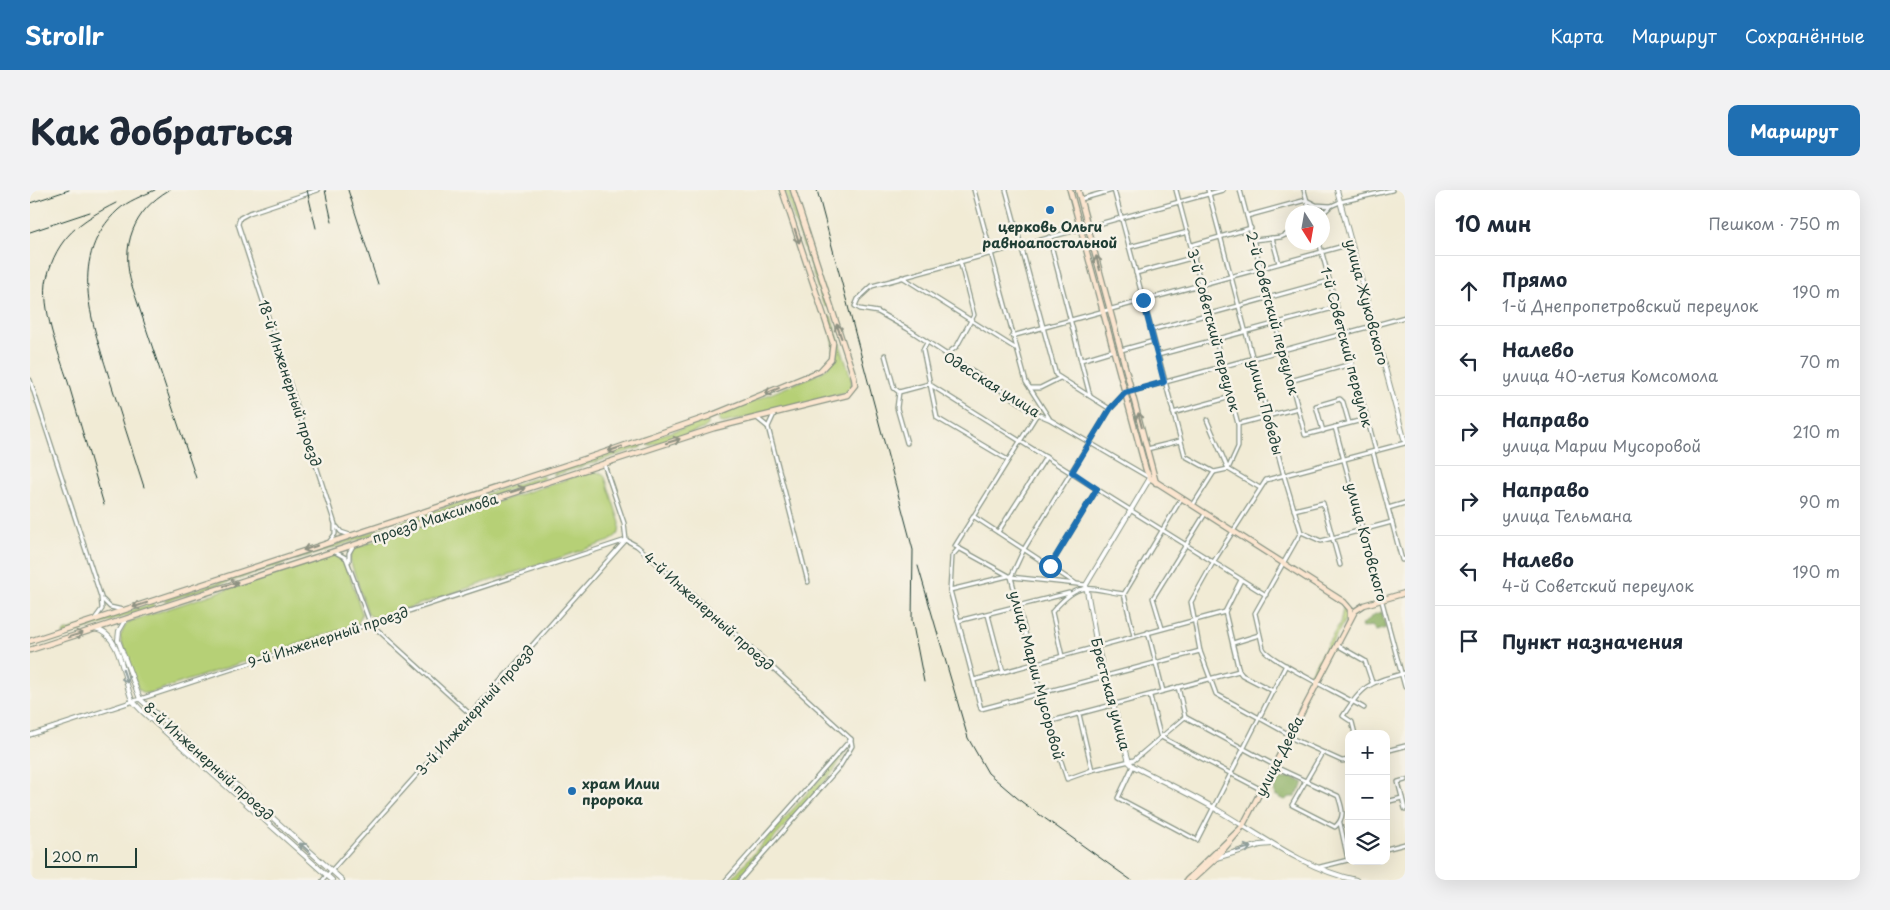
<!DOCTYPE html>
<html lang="ru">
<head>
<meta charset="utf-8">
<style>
  body { margin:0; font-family:"Playpen Sans",sans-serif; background:#f2f2f3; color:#1f2937 }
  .controls { position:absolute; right:15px; bottom:15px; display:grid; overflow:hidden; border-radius:10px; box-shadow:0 5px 20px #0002 }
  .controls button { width:45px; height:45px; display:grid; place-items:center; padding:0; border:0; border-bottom:1px solid #e0e1e3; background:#fff; color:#1f2937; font:25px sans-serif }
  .compass { position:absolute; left:1255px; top:15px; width:45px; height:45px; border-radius:50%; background:#fff; box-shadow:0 5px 20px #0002; rotate:169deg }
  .scale { position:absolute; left:15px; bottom:12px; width:92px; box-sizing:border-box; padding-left:5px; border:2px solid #1f3d34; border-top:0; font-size:14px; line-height:18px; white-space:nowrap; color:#1f3d34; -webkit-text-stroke:4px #f7f3e8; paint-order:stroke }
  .stop { position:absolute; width:15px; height:15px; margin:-11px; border:4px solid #1f6fb2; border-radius:50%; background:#fff }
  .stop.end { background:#1f6fb2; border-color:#fff; box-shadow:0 1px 5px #0008 }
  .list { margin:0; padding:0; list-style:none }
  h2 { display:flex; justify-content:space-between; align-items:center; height:65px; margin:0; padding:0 20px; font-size:21px }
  h2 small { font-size:16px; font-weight:400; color:#747a83 }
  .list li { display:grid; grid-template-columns:32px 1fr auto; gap:15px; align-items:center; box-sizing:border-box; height:70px; padding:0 20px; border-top:1px solid #e0e1e3 }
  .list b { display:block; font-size:19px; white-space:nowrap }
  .list p { margin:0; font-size:16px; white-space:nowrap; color:#747a83 }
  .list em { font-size:16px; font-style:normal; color:#747a83 }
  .icon { flex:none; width:28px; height:28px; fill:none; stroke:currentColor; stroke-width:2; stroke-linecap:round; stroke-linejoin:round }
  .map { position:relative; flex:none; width:1375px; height:690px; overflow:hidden; border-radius:10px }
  header { display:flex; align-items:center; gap:30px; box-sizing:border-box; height:70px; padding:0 25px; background:#1f6fb2; color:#fff }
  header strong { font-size:24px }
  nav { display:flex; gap:28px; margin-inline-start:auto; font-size:18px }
  .intro { display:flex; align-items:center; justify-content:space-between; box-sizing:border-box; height:120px; padding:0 30px }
  h1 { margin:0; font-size:35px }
  .button { padding:12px 22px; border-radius:10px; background:#1f6fb2; color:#fff; font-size:18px; font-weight:700 }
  main { display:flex; gap:30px; padding:0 30px }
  aside { flex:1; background:#fff; border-radius:10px; box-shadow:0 5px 20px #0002 }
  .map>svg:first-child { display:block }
</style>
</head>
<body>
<header>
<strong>Strollr</strong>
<nav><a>Карта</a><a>Маршрут</a><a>Сохранённые</a></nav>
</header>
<div class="intro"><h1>Как добраться</h1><a class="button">Маршрут</a></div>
<main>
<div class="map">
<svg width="1375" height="690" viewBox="0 0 1375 690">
  <rect width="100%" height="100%" fill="#f7f3e8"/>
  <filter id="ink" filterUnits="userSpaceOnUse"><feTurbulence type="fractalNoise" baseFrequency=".02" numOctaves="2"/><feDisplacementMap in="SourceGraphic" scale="10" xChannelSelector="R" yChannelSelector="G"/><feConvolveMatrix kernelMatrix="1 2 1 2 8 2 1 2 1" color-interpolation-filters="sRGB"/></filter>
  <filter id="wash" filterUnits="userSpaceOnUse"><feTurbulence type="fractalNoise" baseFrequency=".0096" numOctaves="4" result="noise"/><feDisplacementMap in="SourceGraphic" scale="20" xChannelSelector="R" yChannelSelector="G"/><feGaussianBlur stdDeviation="1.12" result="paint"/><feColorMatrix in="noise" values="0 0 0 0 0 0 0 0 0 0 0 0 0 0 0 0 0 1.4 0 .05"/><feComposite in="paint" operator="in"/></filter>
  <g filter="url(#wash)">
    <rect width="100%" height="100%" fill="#f1ebd5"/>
    <!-- green -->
    <g fill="#b6d076" stroke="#6a8655">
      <path d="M754 0H759L798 114 796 117 794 115Z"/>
      <path d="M798 127H801L821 188 822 196 816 203 694 233 689 232 690 225 788 184C813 171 802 149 798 127Z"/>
      <path d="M676 231 679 234 673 239 619 256 617 250 621 248Z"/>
      <path d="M610 253 612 254V257L526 285 523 284 525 282Z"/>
      <path d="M562 281 571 283 575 287 590 333 589 343 580 351 351 427 344 428 338 424 320 370 321 359Z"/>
      <path d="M511 286 514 287 512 290 371 336 368 335 370 332Z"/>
      <path d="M356 337 359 340 265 370 267 367Z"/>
      <path d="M304 364H307L315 371 332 423 328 434 120 503H114L108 499 90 447 95 436 101 431Z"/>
      <path d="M254 371 255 374 134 412 136 409Z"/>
      <path d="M123 413 124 417 35 446 33 445 34 442Z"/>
      <path d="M1314 414 1318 423 1315 430 1283 488 1279 485 1310 433Z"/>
      <path d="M819 556 804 581 707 690H700Z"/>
    </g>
    <!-- forest -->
    <g fill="#90b267" stroke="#58784e">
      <path d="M1352 422 1356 438 1346 441 1342 436 1332 438 1331 436 1345 424Z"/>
      <path d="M1258 585 1274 593 1265 607H1260L1255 610 1245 605 1244 601 1249 588 1256 589Z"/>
    </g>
  </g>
  <g filter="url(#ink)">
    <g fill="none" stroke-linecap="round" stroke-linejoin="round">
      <defs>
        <g id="minor">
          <path d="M288 0 219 23 210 28 208 34 305 334V344L300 351"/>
          <path d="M944 0 996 192 1019 228"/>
          <path d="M976 0 1026 185 1080 219"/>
          <path d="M1084 0 1155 266 1184 282"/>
          <path d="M1146 0 1208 234V257L1198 279"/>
          <path d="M1178 0 1254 286 1271 342 1291 351 1362 332"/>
          <path d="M1210 0 1275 245 1336 229"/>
          <path d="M1274 0 1280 22"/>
          <path d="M1051 9 1083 0"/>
          <path d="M1292 24 1301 16 1310 12 1362 0"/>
          <path d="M1217 26 1276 10 1286 15 1301 16"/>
          <path d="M1019 47 1060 206"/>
          <path d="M1242 48 1249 73"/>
          <path d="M1224 50 1251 47 1262 42"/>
          <path d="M1289 52 1346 261"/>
          <path d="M1162 55 1221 38"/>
          <path d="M1099 57 1158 42"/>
          <path d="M1106 83 1165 67"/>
          <path d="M872 87 985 158"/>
          <path d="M1121 140 1299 91"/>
          <path d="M982 146 1321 54"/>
          <path d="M897 153 893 160 907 228 978 270"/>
          <path d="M1091 160 1124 151"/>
          <path d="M855 165 864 198 869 202 867 218 877 253"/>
          <path d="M916 165 927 156 944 125 930 71"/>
          <path d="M1128 165 1307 117"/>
          <path d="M1051 170 1084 160"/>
          <path d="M0 190 71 407 72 419 64 430"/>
          <path d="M1260 191 1321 174"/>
          <path d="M1000 198H1010L1030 188"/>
          <path d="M869 202 899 194 1236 405"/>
          <path d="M1143 223 1201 207"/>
          <path d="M1007 224 925 356 981 387 1056 395"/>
          <path d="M727 228 738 237 778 392"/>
          <path d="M1177 230 1198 279 1230 298"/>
          <path d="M1208 234 1268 218"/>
          <path d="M738 237 744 224"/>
          <path d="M1305 237 1375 497"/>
          <path d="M1293 241 1286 216 1310 209 1313 212 1319 233"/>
          <path d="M1117 259 1150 251"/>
          <path d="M1343 262 1372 370 1375 369"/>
          <path d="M574 274 594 333 596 350"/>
          <path d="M1184 282 1198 279"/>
          <path d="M1120 288 1019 229 1007 224 878 139 848 122 830 119 825 116 828 109 842 96 1193 0"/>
          <path d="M1163 315 1184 282"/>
          <path d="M1358 318 1375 313"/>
          <path d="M1264 320 1293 313 1310 375"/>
          <path d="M943 326 1045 393"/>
          <path d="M307 337 311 342 320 345"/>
          <path d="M968 342 1016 267"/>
          <path d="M1271 342 1225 423 1233 458C1237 470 1317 507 1334 518"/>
          <path d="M596 350 607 356 655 398 821 549"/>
          <path d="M929 358 922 366 920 400 951 519 1170 461"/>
          <path d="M305 362 316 368 340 433 440 524"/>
          <path d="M319 371V363L323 356"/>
          <path d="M1020 376 1067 299"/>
          <path d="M1211 390 1195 422 1209 481 1212 485 1243 501"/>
          <path d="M920 400 978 386"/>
          <path d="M73 410 80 417 93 420"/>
          <path d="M958 425 973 482"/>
          <path d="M928 431 1039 403"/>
          <path d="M1132 438 1123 408 1175 324"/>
          <path d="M1118 442 1133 501"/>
          <path d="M1104 446 1094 404 1151 309"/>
          <path d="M1203 453 1229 445"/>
          <path d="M1307 455 1335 471 1342 492"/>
          <path d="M1032 466 1022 422C1050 390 1055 398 1094 404"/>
          <path d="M944 490 1195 422"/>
          <path d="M1148 497 1155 527 1244 575"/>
          <path d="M1120 506 1130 545 1133 548 1232 600"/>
          <path d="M1049 524 1062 580"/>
          <path d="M1155 527 1104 570 1062 580 1037 589 1018 532 981 387 994 359 1080 219 1095 203 1375 127"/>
          <path d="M1018 532 1209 481"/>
          <path d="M1325 544 1322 532 1313 526C1333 494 1339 493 1375 483"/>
          <path d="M0 545 596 350"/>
          <path d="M1260 545 1186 504 1170 461 1161 412 1184 371 1236 290 1375 253"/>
          <path d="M1259 547 1312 571 1319 570"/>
          <path d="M1356 561 1375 556"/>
          <path d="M1103 576 1088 608 1167 650 1256 475"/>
          <path d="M1250 579 1308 606C1312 618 1316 627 1305 637L1262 615 1292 563"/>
          <path d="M1375 590 1368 592 1375 619"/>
          <path d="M1356 612 1372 608"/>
          <path d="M1310 633 1318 670"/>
          <path d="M1356 659 1375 654"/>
          <path d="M1290 677 1318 670"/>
          <path d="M293 690 596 350"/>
          <path d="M696 690 821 549"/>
          <path d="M710 690 810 576 822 556 821 550"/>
        </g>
        <g id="tertiary">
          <path d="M1307 0 1375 252"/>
          <path d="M1120 288 1056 395 1067 456 1099 572 1103 576C1130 590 1158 603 1184 618 1229 644 1274 679 1326 690"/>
          <path d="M96 429 89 441 88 450 110 509 312 690"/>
          <path d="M65 439C92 444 93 490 102 510 105 514 109 518 113 522L302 690"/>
          <path d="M1186 668 1230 655 1242 654"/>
        </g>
        <g id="secondary">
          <path d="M1040 0 1116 280 1120 288 1314 412 1320 419V428"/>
          <path d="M1048 0 1126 293"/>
          <path d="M0 451 570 264 680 226 790 181 801 169 803 153 752 0"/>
          <path d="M0 460 684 238 817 205 825 195 824 187 763 0"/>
          <path d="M1157 690 1212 637 1325 421 1334 415 1375 403"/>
          <path d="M1162 690 1186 668 1210 640"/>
        </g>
      </defs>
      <!-- minor casing -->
      <use href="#minor" stroke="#889484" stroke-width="5.5"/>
      <!-- tertiary casing -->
      <use href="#tertiary" stroke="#889484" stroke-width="6"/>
      <!-- secondary casing -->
      <use href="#secondary" stroke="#889484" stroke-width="7"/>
      <!-- minor -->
      <use href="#minor" stroke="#fff" stroke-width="3"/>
      <!-- tertiary -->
      <use href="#tertiary" stroke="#fff" stroke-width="4"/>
      <!-- secondary -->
      <use href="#secondary" stroke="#fbe5cf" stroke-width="4.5"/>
      <!-- rail -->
      <g stroke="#1f3d34" stroke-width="1">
        <path d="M139 0C103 21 90 56 102 96L166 288"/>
        <path d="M277 0 286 38"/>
        <path d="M295 0 302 32"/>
        <path d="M318 0 348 94"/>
        <path d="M787 0 883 360 882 430 894 492"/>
        <path d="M0 13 39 0"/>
        <path d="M0 42 60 22"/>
        <path d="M114 297C102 260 90 222 78 184 61 130 38 66 88 20 98 11 112 6 125 0"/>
        <path d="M74 315C62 274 50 233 38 192 29 164 10 116 17 88 27 47 50 31 86 13"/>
        <path d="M888 376 938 548 958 583 992 612 1101 690"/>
      </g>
    </g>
    <!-- one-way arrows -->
    <defs><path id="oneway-shaft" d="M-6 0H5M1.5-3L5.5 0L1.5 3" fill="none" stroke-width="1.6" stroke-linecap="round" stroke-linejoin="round" transform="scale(1.25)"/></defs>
    <g stroke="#8d9182">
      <use href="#oneway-shaft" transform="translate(767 46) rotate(72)"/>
      <use href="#oneway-shaft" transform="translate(1068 73) rotate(-105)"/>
      <use href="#oneway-shaft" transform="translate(809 141) rotate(-109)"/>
      <use href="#oneway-shaft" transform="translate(742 201) rotate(157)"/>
      <use href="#oneway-shaft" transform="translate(1110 230) rotate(-104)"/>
      <use href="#oneway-shaft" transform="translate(643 251) rotate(-17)"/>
      <use href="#oneway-shaft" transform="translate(585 259) rotate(161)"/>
      <use href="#oneway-shaft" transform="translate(488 300) rotate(-18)"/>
      <use href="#oneway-shaft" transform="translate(280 358) rotate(162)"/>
      <use href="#oneway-shaft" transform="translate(201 394) rotate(-18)"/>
      <use href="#oneway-shaft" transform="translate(110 415) rotate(162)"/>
      <use href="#oneway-shaft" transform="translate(46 445) rotate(-18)"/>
    </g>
    <g stroke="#8f9e9a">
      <use href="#oneway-shaft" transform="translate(95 486) rotate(72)"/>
      <use href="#oneway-shaft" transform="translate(275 658) rotate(-138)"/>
      <use href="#oneway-shaft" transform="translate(1214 659) rotate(-16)"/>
    </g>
  </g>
  <g fill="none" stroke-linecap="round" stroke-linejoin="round" filter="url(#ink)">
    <!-- route -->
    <path stroke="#1f6fb2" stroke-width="6" d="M1020 376 1067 299 1042 282 1080 219 1095 203 1134 192 1113 110"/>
  </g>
  <!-- markers -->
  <g fill="#1f6fb2" stroke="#f7f3e8" stroke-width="2">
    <circle cx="1020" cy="20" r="5"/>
    <circle cx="542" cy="601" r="5"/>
  </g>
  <g text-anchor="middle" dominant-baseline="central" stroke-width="5" stroke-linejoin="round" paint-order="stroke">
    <!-- poi labels -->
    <g font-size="14" font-weight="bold" fill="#1f3d34" stroke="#f7f3e8">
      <text x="1020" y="36">церковь Ольги<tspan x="1020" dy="16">равноапостольной</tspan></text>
      <text x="552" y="593" text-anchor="start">храм Илии<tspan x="552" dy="16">пророка</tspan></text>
    </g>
    <!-- street labels -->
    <g font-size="14" fill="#1f3d34" stroke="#f7f3e8">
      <text transform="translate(1337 112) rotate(75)">улица Жуковского</text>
      <text transform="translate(1243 123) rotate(75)">2-й Советский переулок</text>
      <text transform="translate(1184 140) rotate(75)">3-й Советский переулок</text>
      <text transform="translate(1317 157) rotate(75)">1-й Советский переулок</text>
      <text transform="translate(260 193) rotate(72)">18-й Инженерный проезд</text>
      <text transform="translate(962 194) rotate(32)">Одесская улица</text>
      <text transform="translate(1236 217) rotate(75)">улица Победы</text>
      <text transform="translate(405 328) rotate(-18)">проезд Максимова</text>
      <text transform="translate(1337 352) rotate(75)">улица Котовского</text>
      <text transform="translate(679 421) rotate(42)">4-й Инженерный проезд</text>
      <text transform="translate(298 447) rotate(-18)">9-й Инженерный проезд</text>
      <text transform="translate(1007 485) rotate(75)">улица Марии Мусоровой</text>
      <text transform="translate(1081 504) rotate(75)">Брестская улица</text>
      <text transform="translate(445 520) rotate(-48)">3-й Инженерный проезд</text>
      <text transform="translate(1249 566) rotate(-63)">улица Деева</text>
      <text transform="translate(179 571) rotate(42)">8-й Инженерный проезд</text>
    </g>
  </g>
</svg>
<div class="controls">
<button>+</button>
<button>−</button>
<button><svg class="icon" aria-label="layers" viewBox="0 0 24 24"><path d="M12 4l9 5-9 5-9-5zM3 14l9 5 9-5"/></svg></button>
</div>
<svg class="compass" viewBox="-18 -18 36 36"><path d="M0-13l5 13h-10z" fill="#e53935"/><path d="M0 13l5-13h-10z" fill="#747a83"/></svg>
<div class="scale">200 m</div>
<div class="stop" style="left:1020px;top:376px"></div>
<div class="stop end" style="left:1113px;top:110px"></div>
</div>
<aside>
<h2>10 мин<small>Пешком · 750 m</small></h2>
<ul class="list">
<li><svg class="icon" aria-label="ahead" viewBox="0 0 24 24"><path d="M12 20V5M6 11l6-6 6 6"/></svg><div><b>Прямо</b><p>1-й Днепропетровский переулок</p></div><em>190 m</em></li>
<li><svg class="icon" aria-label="left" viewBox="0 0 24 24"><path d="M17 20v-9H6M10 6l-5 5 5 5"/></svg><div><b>Налево</b><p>улица 40-летия Комсомола</p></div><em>70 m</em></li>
<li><svg class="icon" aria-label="right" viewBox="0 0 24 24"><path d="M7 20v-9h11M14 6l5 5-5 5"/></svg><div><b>Направо</b><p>улица Марии Мусоровой</p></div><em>210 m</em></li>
<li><svg class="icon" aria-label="right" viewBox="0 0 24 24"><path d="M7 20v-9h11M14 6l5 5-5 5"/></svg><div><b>Направо</b><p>улица Тельмана</p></div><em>90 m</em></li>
<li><svg class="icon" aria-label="left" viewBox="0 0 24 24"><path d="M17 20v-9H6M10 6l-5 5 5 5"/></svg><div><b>Налево</b><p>4-й Советский переулок</p></div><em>190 m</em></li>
<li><svg class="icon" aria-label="arrive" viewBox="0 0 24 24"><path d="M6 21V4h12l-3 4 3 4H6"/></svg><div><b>Пункт назначения</b></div></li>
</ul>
</aside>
</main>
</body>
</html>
